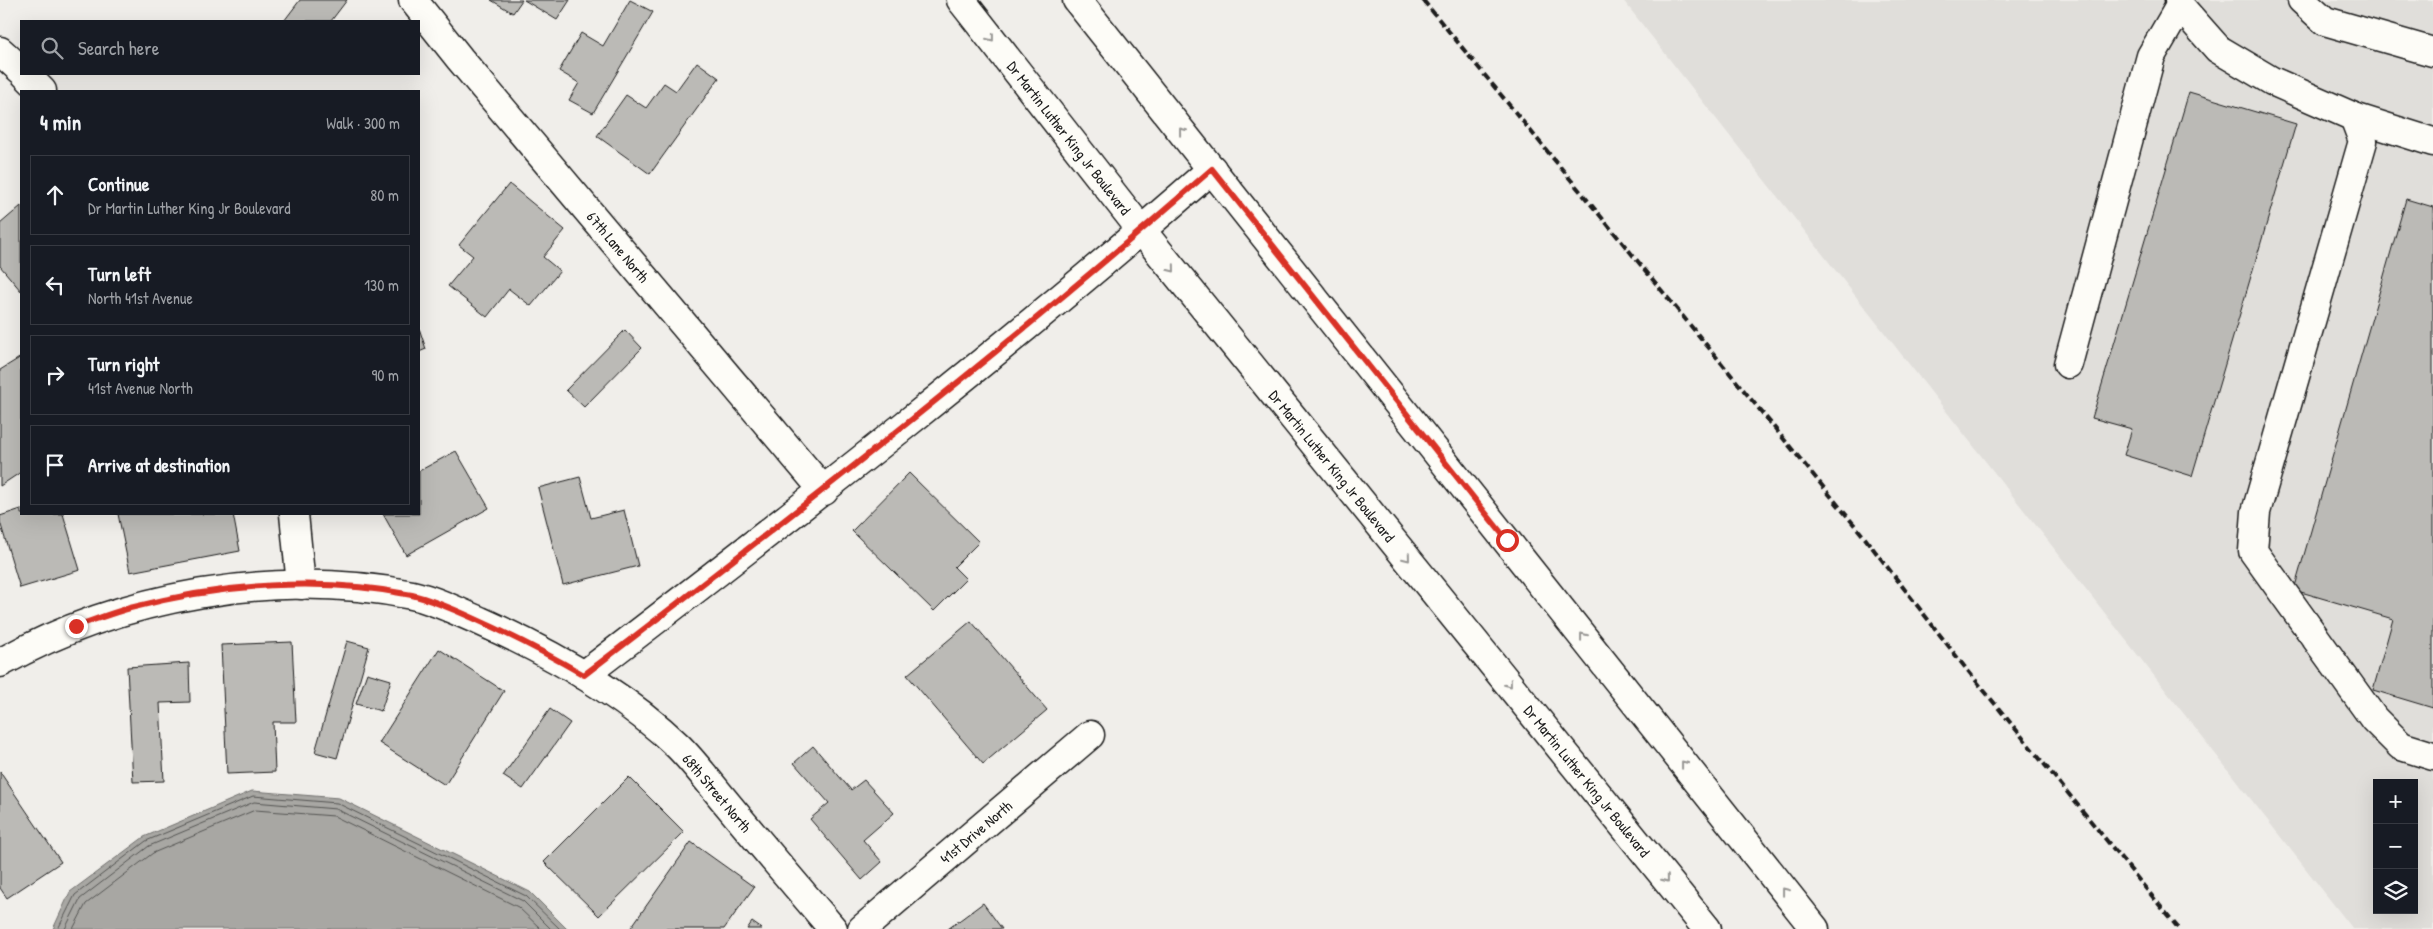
<!DOCTYPE html>
<html lang="en">
<head>
<meta charset="utf-8">
<style>
  body { margin:0; font-family:"Patrick Hand",sans-serif; background:#242831; color:#f1f3f6 }
  .controls { position:absolute; right:15px; bottom:15px; display:grid; overflow:hidden; border-radius:0px; box-shadow:0 5px 20px #0002 }
  .controls button { width:45px; height:45px; display:grid; place-items:center; padding:0; border:0; border-bottom:1px solid #363941; background:#171b24; color:#f1f3f6; font:25px sans-serif }
  .stop { position:absolute; width:15px; height:15px; margin:-11px; border:4px solid #d93025; border-radius:50%; background:#fff }
  .stop.end { background:#d93025; border-color:#fff; box-shadow:0 1px 5px #0008 }
  .list { margin:0; padding:0; list-style:none }
  h2 { display:flex; justify-content:space-between; align-items:center; height:65px; margin:0; padding:0 20px; font-size:21px }
  h2 small { font-size:16px; font-weight:400; color:#9ea1a6 }
  .list li { display:grid; grid-template-columns:32px 1fr auto; gap:15px; align-items:center; box-sizing:border-box; height:80px; margin:0 10px 10px; padding:0 10px; border:1px solid #363941; border-radius:0px }
  .list b { display:block; font-size:19px; white-space:nowrap }
  .list p { margin:0; font-size:16px; white-space:nowrap; color:#9ea1a6 }
  .list em { font-size:16px; font-style:normal; color:#9ea1a6 }
  .icon { flex:none; width:28px; height:28px; fill:none; stroke:currentColor; stroke-width:2; stroke-linecap:round; stroke-linejoin:round }
  .map { position:relative; flex:none; width:2433px; height:929px; overflow:hidden }
  .search { position:absolute; background:#171b24; box-shadow:0 5px 20px #0002; left:20px; top:20px; width:400px; height:55px; display:flex; align-items:center; gap:12px; box-sizing:border-box; padding:0 18px; border-radius:0px; color:#9ea1a6; font-size:19px }
  .panel { position:absolute; background:#171b24; box-shadow:0 5px 20px #0002; left:20px; top:90px; width:400px; height:425px; border-radius:0px }
  .map>svg:first-child { display:block }
</style>
</head>
<body>
<div class="map">
<svg width="2433" height="929" viewBox="0 0 2433 929">
  <rect width="100%" height="100%" fill="#f0eeea"/>
  <filter id="ink" filterUnits="userSpaceOnUse"><feTurbulence type="fractalNoise" baseFrequency=".02" numOctaves="2"/><feDisplacementMap in="SourceGraphic" scale="10" xChannelSelector="R" yChannelSelector="G"/><feConvolveMatrix kernelMatrix="1 2 1 2 8 2 1 2 1" color-interpolation-filters="sRGB"/></filter>
  <g filter="url(#ink)">
    <!-- built -->
    <path fill="#e0deda" fill-rule="evenodd" d="M1623 0H2433V929H2353ZM2377 783H2414V910H2377Z"/>
    <!-- water -->
    <path fill="#a8a7a3" stroke="#706f6d" d="M252 791 339 798 530 892 567 929H53L70 892 144 837Z"/>
    <g fill="none" stroke-linecap="round" stroke-linejoin="round">
      <!-- shore -->
      <g stroke="#545452" stroke-width="1">
        <path d="M58 929 75 895 146 841 253 796 337 803 526 896 560 929"/>
        <path d="M65 929 80 899 149 846 254 802 336 809 523 901 551 929"/>
        <path d="M73 929 86 904 153 853 255 810 334 816 518 907 541 929"/>
      </g>
    </g>
    <!-- building -->
    <g fill="#bbbab6" stroke="#1c1c1c">
      <path d="M300 0H347L331 21H284Z"/>
      <path d="M491 0H522L513 13Z"/>
      <path d="M524 0H570L557 20Z"/>
      <path d="M630 0 653 12 593 113 569 100 579 83 559 71 581 33 603 46Z"/>
      <path d="M697 62 719 78 650 174 597 136 626 95 646 108 664 83 676 91Z"/>
      <path d="M2189 92 2296 124 2192 476 2124 455 2132 429 2092 418Z"/>
      <path d="M509 184 565 230 543 257 560 271 531 306 509 289 487 317 448 286 473 256 459 245Z"/>
      <path d="M2406 199 2433 207V708L2373 690 2393 619 2294 590Z"/>
      <path d="M21 206V291L0 266V224Z"/>
      <path d="M419 328 426 349 419 352Z"/>
      <path d="M625 330 642 348 584 407 566 390Z"/>
      <path d="M21 357V472L0 486V370Z"/>
      <path d="M456 451 489 508 406 555 383 514H419V471Z"/>
      <path d="M909 473 979 542 954 567 966 579 934 611 852 531Z"/>
      <path d="M580 477 591 518 624 510 638 566 563 585 538 488Z"/>
      <path d="M21 509V514H63L80 570 20 588 0 522V516Z"/>
      <path d="M118 514H233L240 551 130 572Z"/>
      <path d="M971 621 1047 710 983 764 907 675Z"/>
      <path d="M347 641 369 647 337 758 315 752Z"/>
      <path d="M292 642 296 722H273L275 772 227 774 221 645Z"/>
      <path d="M439 649 504 691 445 785 379 743Z"/>
      <path d="M189 663 190 702 160 703 164 781 133 782 127 667Z"/>
      <path d="M367 673 391 680 381 711 356 704Z"/>
      <path d="M550 709 570 723 523 789 503 776Z"/>
      <path d="M813 746 851 790 864 780 894 813 863 840 882 862 862 880 810 819 829 803 794 763Z"/>
      <path d="M0 772 61 862 7 898 0 888Z"/>
      <path d="M629 777 684 832 599 916 544 862Z"/>
      <path d="M691 842 754 887 724 929H630Z"/>
      <path d="M983 903 1002 929H948Z"/>
      <path d="M752 922 762 929H747Z"/>
    </g>
    <g fill="none" stroke-linecap="round" stroke-linejoin="round">
      <defs>
        <g id="minor">
          <path d="M413 0 460 59 824 491"/>
          <path d="M2179 0 2180 6 2218 49 2272 81 2354 117 2433 142"/>
          <path d="M2302 0 2325 21 2433 52"/>
          <path d="M0 51 21 70"/>
          <path d="M25 74 42 91"/>
          <path d="M2354 117 2363 141 2256 512 2253 551 2374 719 2401 746 2433 756"/>
          <path d="M2068 364 2151 56 2180 6"/>
          <path d="M294 514 301 585"/>
          <path d="M0 663C121 595 276 568 412 595 436 600 458 612 480 621 549 652 624 694 678 746 696 764 712 786 729 806 763 847 798 888 833 929"/>
          <path d="M584 675C797 512 1010 346 1212 169"/>
          <path d="M862 929 1090 735"/>
        </g>
        <g id="major">
          <path d="M961 0 1142 231 1707 929"/>
          <path d="M1077 0 1815 929"/>
        </g>
      </defs>
      <!-- minor casing -->
      <use href="#minor" stroke="#1c1c1c" stroke-width="31"/>
      <!-- major casing -->
      <use href="#major" stroke="#1c1c1c" stroke-width="31"/>
      <!-- minor -->
      <use href="#minor" stroke="#fdfcf7" stroke-width="28"/>
      <!-- major -->
      <use href="#major" stroke="#fdfcf7" stroke-width="28"/>
      <!-- rail -->
      <path stroke="#1c1c1c" stroke-width="4" stroke-dasharray="8 4" stroke-linecap="butt" d="M1423 0 1861 533 1964 666 2179 929"/>
    </g>
    <!-- one-way arrows -->
    <defs><path id="oneway-chevron" d="M-2-3.5L2.5 0L-2 3.5" fill="none" stroke-width="1.6" stroke-linecap="round" stroke-linejoin="round" transform="scale(1.25)"/></defs>
    <g stroke="#989794">
      <use href="#oneway-chevron" transform="translate(991 38) rotate(52)"/>
      <use href="#oneway-chevron" transform="translate(1182 131) rotate(-128)"/>
      <use href="#oneway-chevron" transform="translate(1172 269) rotate(51)"/>
      <use href="#oneway-chevron" transform="translate(1407 558) rotate(51)"/>
      <use href="#oneway-chevron" transform="translate(1583 636) rotate(-128)"/>
      <use href="#oneway-chevron" transform="translate(1509 684) rotate(51)"/>
      <use href="#oneway-chevron" transform="translate(1684 764) rotate(-128)"/>
      <use href="#oneway-chevron" transform="translate(1666 879) rotate(51)"/>
      <use href="#oneway-chevron" transform="translate(1785 891) rotate(-128)"/>
    </g>
  </g>
  <g fill="none" stroke-linecap="round" stroke-linejoin="round" filter="url(#ink)">
    <!-- route -->
    <path stroke="#d93025" stroke-width="6" d="M76 626C94 620 112 613 130 608 220 584 321 576 412 595 433 600 453 609 473 618 511 635 548 654 584 675 797 512 1010 346 1212 169L1507 540"/>
  </g>
  <g text-anchor="middle" dominant-baseline="central" stroke-width="4.5" stroke-linejoin="round" paint-order="stroke">
    <!-- street labels -->
    <g font-size="15" fill="#1c1c1c" stroke="#fdfcf7">
      <text transform="translate(1069 138) rotate(52)">Dr Martin Luther King Jr Boulevard</text>
      <text transform="translate(618 247) rotate(50)">67th Lane North</text>
      <text transform="translate(1332 466) rotate(51)">Dr Martin Luther King Jr Boulevard</text>
      <text transform="translate(1587 781) rotate(51)">Dr Martin Luther King Jr Boulevard</text>
      <text transform="translate(717 793) rotate(50)">68th Street North</text>
      <text transform="translate(976 832) rotate(-40)">41st Drive North</text>
    </g>
  </g>
</svg>
<div class="controls">
<button>+</button>
<button>−</button>
<button><svg class="icon" aria-label="layers" viewBox="0 0 24 24"><path d="M12 4l9 5-9 5-9-5zM3 14l9 5 9-5"/></svg></button>
</div>
<div class="stop" style="left:1507px;top:540px"></div>
<div class="stop end" style="left:76px;top:626px"></div>
<div class="search"><svg class="icon" aria-label="search" viewBox="0 0 24 24"><circle cx="10" cy="10" r="6"/><path d="M15 15l6 6"/></svg>Search here</div>
<section class="panel">
<h2>4 min<small>Walk · 300 m</small></h2>
<ul class="list">
<li><svg class="icon" aria-label="ahead" viewBox="0 0 24 24"><path d="M12 20V5M6 11l6-6 6 6"/></svg><div><b>Continue</b><p>Dr Martin Luther King Jr Boulevard</p></div><em>80 m</em></li>
<li><svg class="icon" aria-label="left" viewBox="0 0 24 24"><path d="M17 20v-9H6M10 6l-5 5 5 5"/></svg><div><b>Turn left</b><p>North 41st Avenue</p></div><em>130 m</em></li>
<li><svg class="icon" aria-label="right" viewBox="0 0 24 24"><path d="M7 20v-9h11M14 6l5 5-5 5"/></svg><div><b>Turn right</b><p>41st Avenue North</p></div><em>90 m</em></li>
<li><svg class="icon" aria-label="arrive" viewBox="0 0 24 24"><path d="M6 21V4h12l-3 4 3 4H6"/></svg><div><b>Arrive at destination</b></div></li>
</ul>
</section>
</div>
</body>
</html>
